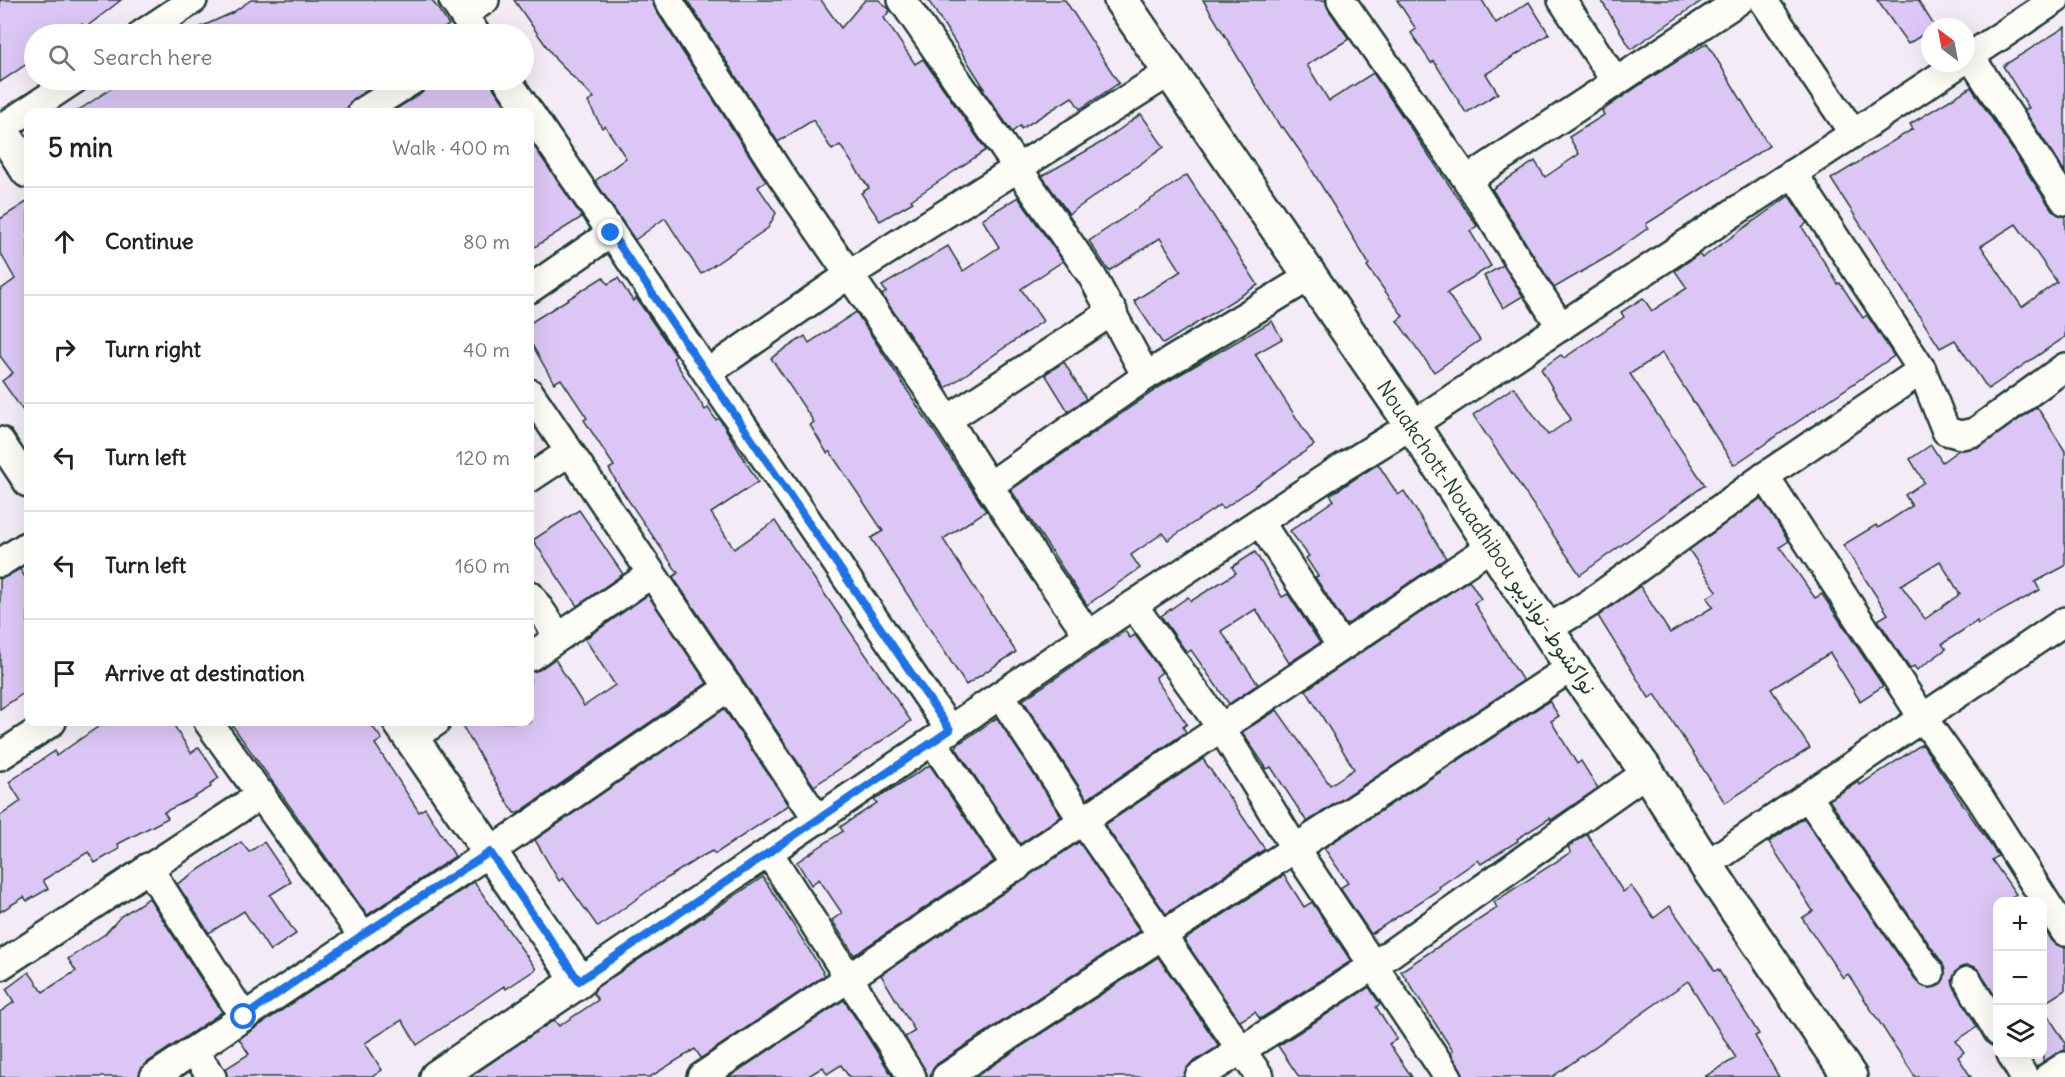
<!DOCTYPE html>
<html lang="en">
<head>
<meta charset="utf-8">
<style>
  body { margin:0; font-family:Delius,"Playpen Sans Arabic",sans-serif; background:#f2f2f2; color:#222 }
  .controls { position:absolute; right:18px; bottom:18px; display:grid; overflow:hidden; border-radius:12px; box-shadow:0 6px 24px #0002 }
  .controls button { width:54px; height:54px; display:grid; place-items:center; padding:0; border:0; border-bottom:2px solid #e0e0e0; background:#fff; color:#222; font:30px sans-serif }
  .compass { position:absolute; left:1921px; top:18px; width:54px; height:54px; border-radius:50%; background:#fff; box-shadow:0 6px 24px #0002; rotate:328deg }
  .stop { position:absolute; width:18px; height:18px; margin:-14px; border:4px solid #1a73e8; border-radius:50%; background:#fff }
  .stop.end { background:#1a73e8; border-color:#fff; box-shadow:0 2px 6px #0008 }
  .list { margin:0; padding:0; list-style:none }
  h2 { display:flex; justify-content:space-between; align-items:center; height:78px; margin:0; padding:0 24px; font-size:26px }
  h2 small { font-size:20px; font-weight:400; color:#767676 }
  .list li { display:grid; grid-template-columns:39px 1fr auto; gap:18px; align-items:center; box-sizing:border-box; height:108px; padding:0 24px; border-top:2px solid #e0e0e0 }
  .list b { display:block; font-size:22px; white-space:nowrap }
  .list em { font-size:20px; font-style:normal; color:#767676 }
  .icon { flex:none; width:33px; height:33px; fill:none; stroke:currentColor; stroke-width:2; stroke-linecap:round; stroke-linejoin:round }
  .map { position:relative; flex:none; width:2065px; height:1077px; overflow:hidden }
  .search { position:absolute; background:#fff; box-shadow:0 6px 24px #0002; left:24px; top:24px; width:510px; height:66px; display:flex; align-items:center; gap:15px; box-sizing:border-box; padding:0 21px; border-radius:33px; color:#767676; font-size:22px }
  .panel { position:absolute; background:#fff; box-shadow:0 6px 24px #0002; left:24px; top:108px; width:510px; height:618px; border-radius:12px }
  .map>svg:first-child { display:block }
</style>
</head>
<body>
<div class="map">
<svg width="2065" height="1077" viewBox="0 0 2065 1077">
  <rect width="100%" height="100%" fill="#f3ecf7"/>
  <filter id="ink" filterUnits="userSpaceOnUse"><feTurbulence type="fractalNoise" baseFrequency=".0167" numOctaves="2"/><feDisplacementMap in="SourceGraphic" scale="12" xChannelSelector="R" yChannelSelector="G"/><feConvolveMatrix kernelMatrix="1 2 1 2 8 2 1 2 1" color-interpolation-filters="sRGB"/></filter>
  <g filter="url(#ink)">
    <!-- building -->
    <g fill="#dcc6f6" stroke="#1f3d34" stroke-width="1.5" fill-rule="evenodd">
      <path d="M0 0H121L85 28 82 24 66 34H34V59L0 82Z"/>
      <path d="M251 0H432L449 25 435 34H185L232 13Z"/>
      <path d="M514 0H652L655 9 766 181 758 187 776 213 768 228 701 274 665 218 635 240 595 181 626 158 605 126 602 128 588 102 594 98 556 60Z"/>
      <path d="M687 0H821L841 28 865 0H879L890 10 884 18 915 64 923 59 986 150 911 200 913 202 880 221 861 193 869 188 840 145 832 150 813 120 778 142Z"/>
      <path d="M928 0H1065L1119 83 1080 109 1072 97 1021 129 1020 126 1012 132 979 84 985 89Z"/>
      <path d="M1203 0H1325L1328 9 1349 39 1307 65 1329 101 1373 73 1477 226 1470 231 1491 266 1447 293 1480 340 1434 372 1397 321 1403 316 1367 266 1369 264 1304 157 1283 127 1281 128Z"/>
      <path d="M1397 0H1482L1496 23 1529 2 1549 34 1486 74 1498 93 1466 113 1434 61 1431 63 1411 33 1416 29Z"/>
      <path d="M1601 0H1703L1631 49Z"/>
      <path d="M1877 0H1918L1935 27H1930V30L1908 44Z"/>
      <path d="M2065 27V172L2024 110 2029 108 2003 66Z"/>
      <path d="M1707 43 1769 146 1646 224 1648 228 1607 257 1554 288 1492 189 1535 161 1545 177 1579 154 1569 137 1604 115 1602 111 1650 78Z"/>
      <path d="M124 80H384L353 99 346 112H76Z"/>
      <path d="M429 80H488L510 112H391L422 93Z"/>
      <path d="M1971 87 2052 210 2065 217V337L1988 389 1955 340 1940 348 1831 179 1913 129 1910 124ZM2016 224 2057 282 2022 307 1981 246Z"/>
      <path d="M1141 114 1164 147 1069 214 1042 176 1102 142Z"/>
      <path d="M530 140 582 217 530 250Z"/>
      <path d="M1187 175 1258 285 1163 344 1134 301 1181 271 1160 238 1109 271 1089 241Z"/>
      <path d="M1789 196 1807 223 1802 227 1838 284 1840 283 1863 318 1867 315 1894 356 1734 465 1662 353 1630 374 1705 485 1580 575 1473 415 1514 387 1548 435 1571 419 1541 369 1561 355 1564 358 1624 317 1621 312 1643 298 1652 311 1687 288 1675 271 1699 254 1702 258Z"/>
      <path d="M1018 197 1063 261 1021 289 1043 321 946 388 882 295 886 292 882 286 948 246 963 271 999 247 982 219Z"/>
      <path d="M28 201V418L2 381 13 373 0 356V290L15 279 0 252V219Z"/>
      <path d="M1503 265 1523 296 1503 308 1484 276Z"/>
      <path d="M603 277 608 284 618 278 633 301 636 298 676 356 673 358 705 410 708 408 716 420 719 418 758 482 711 513 734 549 775 521 911 721 814 786 673 577 678 573 620 488 609 469 614 466 584 420 587 418 561 379 554 383 530 341V323Z"/>
      <path d="M856 312 986 511 943 539 1016 652 966 685 871 538 883 531 830 452 827 453 810 425 814 422 771 358 805 336 809 343Z"/>
      <path d="M1272 321 1282 339 1255 354 1314 445 1223 509 1220 505 1168 540 1163 533 1131 555 1140 568 1087 605 1011 490 1167 382Z"/>
      <path d="M1064 362 1086 399 1068 411 1045 374Z"/>
      <path d="M2037 407 2065 451V566L2035 582 2040 590 1978 624 1977 621 1942 644 1946 649 1917 670 1914 666 1910 669 1878 620 1888 614 1843 545 1876 525 1878 528 1912 506 1905 495 1924 482 1910 459 1931 445 1942 462 1959 450 1979 447ZM1940 561 1960 594 1925 619 1901 585Z"/>
      <path d="M1378 464 1398 495 1404 491 1446 558 1346 625 1315 577 1318 576 1306 558 1309 556 1290 531 1334 500 1330 495Z"/>
      <path d="M1761 498 1789 541 1780 547 1815 598 1822 594 1883 686 1860 701 1830 653 1771 689 1810 748 1725 803 1655 694 1649 698 1598 616 1640 586 1670 633 1713 607 1707 598 1717 591 1689 550Z"/>
      <path d="M579 510 623 574 577 606 533 540Z"/>
      <path d="M1255 552 1282 597 1288 594 1320 643 1289 663 1256 609 1221 631 1258 684 1229 704 1191 650 1187 653 1161 616 1188 597 1191 601 1236 573 1232 567Z"/>
      <path d="M20 569 28 582V690L0 709V579Z"/>
      <path d="M1469 580 1481 599 1474 603 1523 681 1307 822 1271 767 1267 769 1242 732 1277 710 1330 785 1354 769 1306 690Z"/>
      <path d="M648 595 707 683 518 813H514L460 722H530V672L539 670 555 659 584 706 615 685 585 639Z"/>
      <path d="M1125 631 1130 638 1135 635 1162 672 1156 677 1157 681 1187 724 1183 727 1186 732 1087 799 1023 700Z"/>
      <path d="M1549 701 1559 716 1551 721 1577 764 1581 761 1598 788 1551 820 1550 818 1517 839 1518 841 1481 864 1478 860 1439 887 1440 889 1371 934 1340 888 1348 883 1324 848Z"/>
      <path d="M724 709 789 805 715 854 712 851 697 859 653 887 598 927 563 878 559 881 535 840Z"/>
      <path d="M997 718 1061 816 1020 844 956 748 957 745Z"/>
      <path d="M105 722H172L191 753 199 747 219 778 210 784 211 787 191 799 164 812 168 818 118 844 119 849 95 863 88 852 43 880 48 889 27 901 24 897 0 912V816L21 801 9 782 55 751 56 756Z"/>
      <path d="M230 722H369L382 739 375 744 419 812 425 808 455 856 367 915Z"/>
      <path d="M1922 744 1998 856 1992 860 2016 894 2004 902H1998V1000L1975 967 1967 965 1960 968 1952 981 1977 1027 1956 1041 1964 1052 1958 1057 1971 1077H1915L1848 974 1843 978 1802 918 1813 911 1769 842 1804 818 1917 982 1924 987 1938 986 1944 979 1943 964 1829 800 1858 782 1860 785Z"/>
      <path d="M1203 759 1265 849 1166 914 1105 825Z"/>
      <path d="M930 765 994 861 854 955 832 920 842 913 819 879 811 885 797 862 843 831 840 827 877 803 874 800Z"/>
      <path d="M1587 834 1623 892 1631 886 1654 918 1670 906 1715 971 1718 969 1759 1034 1755 1036 1779 1077H1704L1736 1058 1688 981 1552 1077H1464L1451 1053 1453 1051 1401 971 1497 908 1494 902 1571 852 1568 847Z"/>
      <path d="M241 842 249 852 264 842 291 882 270 895 296 934 270 951 244 911 209 933 177 884Z"/>
      <path d="M1079 842 1140 931 937 1064 930 1077H928L905 1037 915 1031 881 975Z"/>
      <path d="M1284 875 1304 907 1312 902 1351 961 1260 1019 1255 1012 1240 1021 1184 940Z"/>
      <path d="M763 877 825 975 701 1058 695 1049 650 1077H470L554 1020 559 1026 598 1000 593 993 596 988Z"/>
      <path d="M474 882 536 969 506 989 504 986 417 1045 402 1020 365 1043 382 1070 372 1077H227L225 1069 249 1054 239 1039Z"/>
      <path d="M149 898 222 1012 145 1064 138 1077H0V1012L14 1002 6 989 29 972 43 992 76 971 68 959 105 934 121 916Z"/>
      <path d="M2043 926 2052 941 2065 948V990L2043 1004Z"/>
      <path d="M1158 957 1219 1046 1190 1064 1183 1077H975Z"/>
      <path d="M1369 987 1380 1004 1376 1007 1397 1039 1389 1044 1412 1077H1299L1278 1046Z"/>
      <path d="M844 1000 893 1077H849L841 1065 827 1074 823 1067 807 1077H729Z"/>
      <path d="M2043 1008 2065 1042V1050L2043 1062Z"/>
    </g>
    <g fill="none" stroke-linecap="round" stroke-linejoin="round">
      <defs>
        <g id="minor">
          <path d="M453 0 476 34"/>
          <path d="M668 0 780 174 925 385 1037 561 1089 636"/>
          <path d="M902 0 1092 276 1146 376"/>
          <path d="M1341 0 1467 180 1561 327"/>
          <path d="M1562 0 1616 82"/>
          <path d="M1763 0 1853 133"/>
          <path d="M463 14 485 0"/>
          <path d="M142 34 193 0"/>
          <path d="M1970 56 2065 201"/>
          <path d="M1966 59 2055 0"/>
          <path d="M507 80 529 112"/>
          <path d="M362 112 413 80"/>
          <path d="M530 113 950 730"/>
          <path d="M0 129 74 80"/>
          <path d="M1793 173 1922 370 1946 431 1961 435 1975 432 2065 367"/>
          <path d="M1467 180 1740 0"/>
          <path d="M530 289 611 233"/>
          <path d="M707 373 850 274 1170 72"/>
          <path d="M530 393 818 820"/>
          <path d="M947 420 1113 311"/>
          <path d="M0 441 28 483"/>
          <path d="M1765 476 1923 718 1980 798 2065 932"/>
          <path d="M530 478 568 453"/>
          <path d="M989 486 1146 376 1309 277"/>
          <path d="M1260 522 1341 646"/>
          <path d="M0 563 28 545"/>
          <path d="M530 595 559 637"/>
          <path d="M1133 605 1220 726 1294 847 1448 1077"/>
          <path d="M1547 629 1590 603 1765 476 1922 370"/>
          <path d="M530 657 651 574"/>
          <path d="M1001 696 1083 821 1260 1077"/>
          <path d="M208 722 362 935"/>
          <path d="M412 738 436 722"/>
          <path d="M933 742 1017 867"/>
          <path d="M0 756 52 722"/>
          <path d="M1808 797 1930 973"/>
          <path d="M769 853 912 1077"/>
          <path d="M1706 865 2065 621"/>
          <path d="M148 867 244 1017"/>
          <path d="M0 966 262 794"/>
          <path d="M579 981 1133 605 1332 474 1412 425 1960 63"/>
          <path d="M1968 981 1998 1032"/>
          <path d="M193 1051 212 1077"/>
          <path d="M2011 1054 2024 1077"/>
          <path d="M154 1077 490 852 729 687"/>
          <path d="M701 1077 1492 546"/>
          <path d="M946 1077 1572 667"/>
          <path d="M1199 1077 1373 966 1647 772"/>
          <path d="M2048 1077 2065 1066"/>
        </g>
        <g id="tertiary">
          <path d="M0 128 28 171"/>
          <path d="M400 722 579 981 437 1077"/>
        </g>
        <path id="trunk" d="M1121 0 1412 425 1572 667 1647 772 1706 865 1850 1077"/>
      </defs>
      <!-- minor casing -->
      <use href="#minor" stroke="#1f3d34" stroke-width="32"/>
      <!-- tertiary casing -->
      <use href="#tertiary" stroke="#1f3d34" stroke-width="38"/>
      <!-- trunk casing -->
      <use href="#trunk" stroke="#1f3d34" stroke-width="38"/>
      <!-- minor -->
      <use href="#minor" stroke="#fdfcf7" stroke-width="27"/>
      <!-- tertiary -->
      <use href="#tertiary" stroke="#fdfcf7" stroke-width="33"/>
      <!-- trunk -->
      <use href="#trunk" stroke="#fdfcf7" stroke-width="33"/>
    </g>
  </g>
  <g fill="none" stroke-linecap="round" stroke-linejoin="round" filter="url(#ink)">
    <!-- route -->
    <path stroke="#1a73e8" stroke-width="8" d="M244 1017 362 935 490 852 579 981 950 730 611 233"/>
  </g>
  <g text-anchor="middle" dominant-baseline="central" stroke-width="4.5" stroke-linejoin="round" paint-order="stroke">
    <!-- street labels -->
    <g font-size="21" fill="#1f3d34" stroke="#fdfcf7">
      <text transform="translate(1487 538) rotate(56)">Nouakchott-Nouadhibou نواكشوط-نواذيبو</text>
    </g>
  </g>
</svg>
<div class="controls">
<button>+</button>
<button>−</button>
<button><svg class="icon" aria-label="layers" viewBox="0 0 24 24"><path d="M12 4l9 5-9 5-9-5zM3 14l9 5 9-5"/></svg></button>
</div>
<svg class="compass" viewBox="-18 -18 36 36"><path d="M0-13l5 13h-10z" fill="#e53935"/><path d="M0 13l5-13h-10z" fill="#767676"/></svg>
<div class="stop" style="left:244px;top:1017px"></div>
<div class="stop end" style="left:611px;top:233px"></div>
<div class="search"><svg class="icon" aria-label="search" viewBox="0 0 24 24"><circle cx="10" cy="10" r="6"/><path d="M15 15l6 6"/></svg>Search here</div>
<section class="panel">
<h2>5 min<small>Walk · 400 m</small></h2>
<ul class="list">
<li><svg class="icon" aria-label="ahead" viewBox="0 0 24 24"><path d="M12 20V5M6 11l6-6 6 6"/></svg><div><b>Continue</b></div><em>80 m</em></li>
<li><svg class="icon" aria-label="right" viewBox="0 0 24 24"><path d="M7 20v-9h11M14 6l5 5-5 5"/></svg><div><b>Turn right</b></div><em>40 m</em></li>
<li><svg class="icon" aria-label="left" viewBox="0 0 24 24"><path d="M17 20v-9H6M10 6l-5 5 5 5"/></svg><div><b>Turn left</b></div><em>120 m</em></li>
<li><svg class="icon" aria-label="left" viewBox="0 0 24 24"><path d="M17 20v-9H6M10 6l-5 5 5 5"/></svg><div><b>Turn left</b></div><em>160 m</em></li>
<li><svg class="icon" aria-label="arrive" viewBox="0 0 24 24"><path d="M6 21V4h12l-3 4 3 4H6"/></svg><div><b>Arrive at destination</b></div></li>
</ul>
</section>
</div>
</body>
</html>
